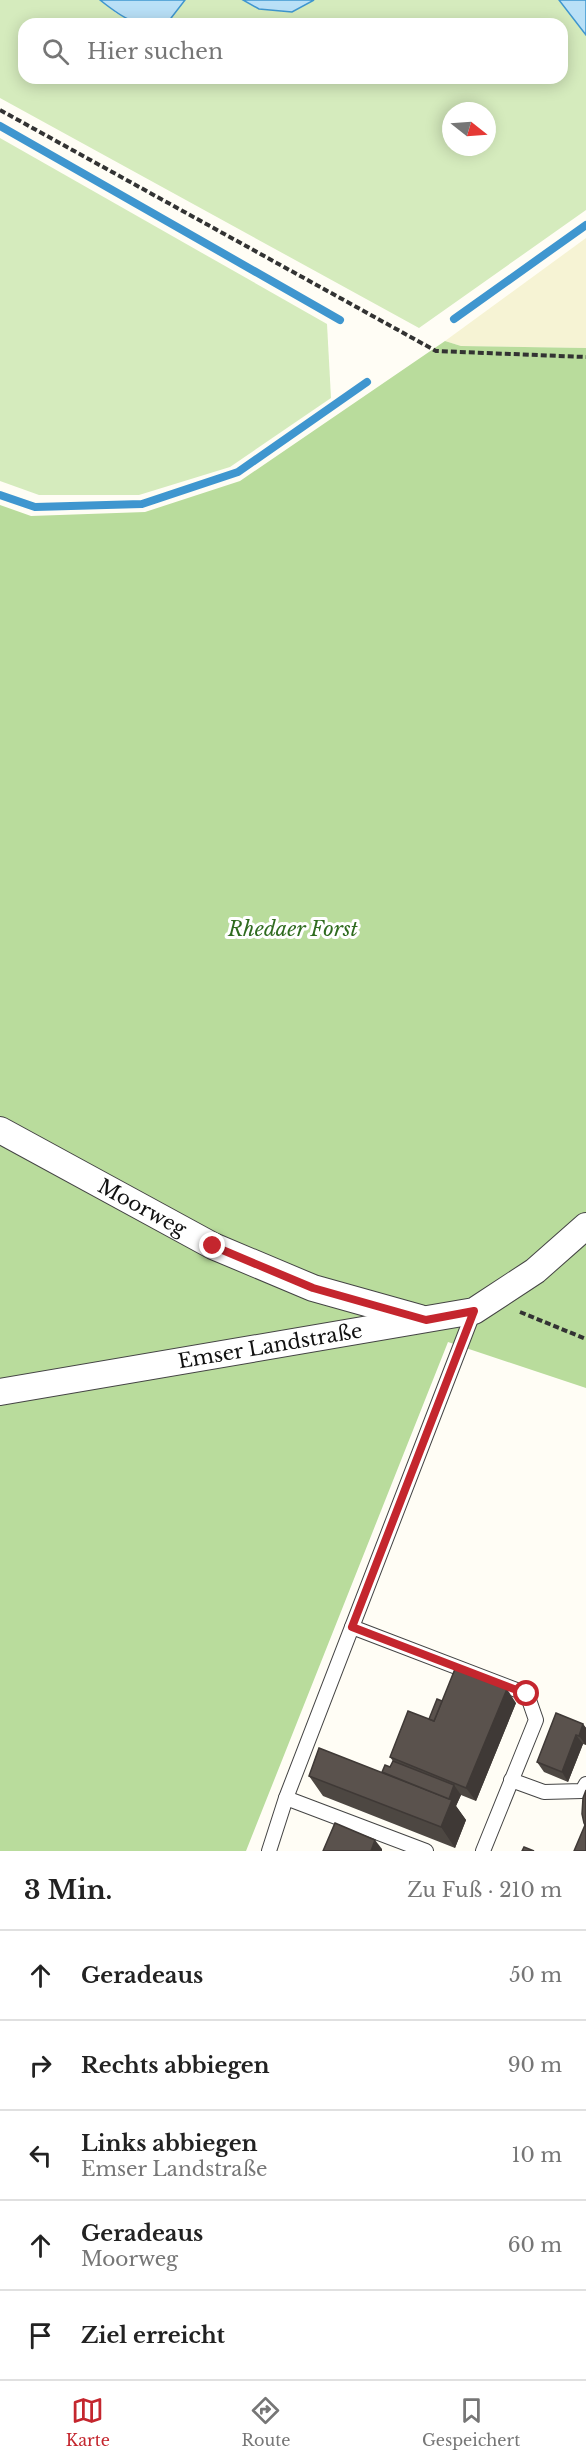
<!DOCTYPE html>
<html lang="de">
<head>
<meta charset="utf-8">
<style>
  body { margin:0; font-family:"Libre Baskerville",serif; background:#f2f2f2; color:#222 }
  .compass { position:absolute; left:442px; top:102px; width:54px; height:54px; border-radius:50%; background:#fff; box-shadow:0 3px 15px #0003; rotate:107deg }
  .stop { position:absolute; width:18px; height:18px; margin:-14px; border:4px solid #c4262e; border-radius:50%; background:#fff }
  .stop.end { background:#c4262e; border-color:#fff; box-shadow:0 2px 6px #0008 }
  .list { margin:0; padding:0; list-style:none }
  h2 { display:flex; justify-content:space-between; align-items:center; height:78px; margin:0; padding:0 24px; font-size:26px }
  h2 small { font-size:20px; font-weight:400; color:#767676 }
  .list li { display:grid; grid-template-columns:39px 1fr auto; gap:18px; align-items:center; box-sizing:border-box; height:90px; padding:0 24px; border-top:2px solid #e0e0e0 }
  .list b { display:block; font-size:22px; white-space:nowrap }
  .list p { margin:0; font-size:20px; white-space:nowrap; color:#767676 }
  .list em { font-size:20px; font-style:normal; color:#767676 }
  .icon { flex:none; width:33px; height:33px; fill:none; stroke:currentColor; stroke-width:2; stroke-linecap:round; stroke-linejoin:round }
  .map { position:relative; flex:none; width:586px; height:1851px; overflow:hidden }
  .search { position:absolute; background:#fff; box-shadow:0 3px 15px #0003; left:18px; right:18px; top:18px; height:66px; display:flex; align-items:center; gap:15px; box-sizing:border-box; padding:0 21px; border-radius:18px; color:#767676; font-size:22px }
  .sheet { height:528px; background:#fff }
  nav { display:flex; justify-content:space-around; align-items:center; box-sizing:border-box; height:84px; border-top:2px solid #e0e0e0; background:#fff; font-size:16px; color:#767676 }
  nav a { display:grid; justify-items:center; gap:3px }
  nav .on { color:#c4262e }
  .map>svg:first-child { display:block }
</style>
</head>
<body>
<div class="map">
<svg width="586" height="1851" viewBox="0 0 586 1851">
  <rect width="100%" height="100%" fill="#fffdf5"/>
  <!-- farmland -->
  <path fill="#f6f3d4" d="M586 238V348L461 346 445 341Z"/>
  <!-- green -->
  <g fill="#d5ebbd" fill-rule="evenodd">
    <path d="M0 0H100L116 13 137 24H24V78H562V24H153L168 22 185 0H243L259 9 292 12 314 0H559L586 35V210L419 328 0 98ZM451 111H487V147H451Z"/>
    <path d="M0 138 327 324 331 398 230 467 139 495H39L0 481Z"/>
  </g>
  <!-- forest -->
  <path fill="#b9dc9c" d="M445 341 461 346 586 348V1388L448 1342 246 1851H0V505L31 516 145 512 240 481Z"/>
  <!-- water -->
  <g fill="#b9e0f7" stroke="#3f96cf" stroke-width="1.5">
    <path d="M100 0H185L168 22C135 27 125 20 100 0Z"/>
    <path d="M243 0H314L292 12 259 9Z"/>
    <path d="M559 0H586V35Z"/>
  </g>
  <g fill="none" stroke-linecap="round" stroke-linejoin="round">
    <!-- stream -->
    <g stroke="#3f96cf" stroke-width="8">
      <path d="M0 126 340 320"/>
      <path d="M454 319 586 225"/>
      <path d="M0 495 35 507 142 504 238 472 367 382"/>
    </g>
    <defs>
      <g id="lane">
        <path d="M352 1627 527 1694 536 1720 483 1851"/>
        <path d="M511 1780 544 1792 582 1791 586 1784"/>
        <path d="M286 1798 426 1851"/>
        <path d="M269 1851 286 1798 474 1311"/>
      </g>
      <g id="street">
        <path id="s1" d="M0 1130 213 1246 313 1288 420 1318"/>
        <path id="s2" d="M0 1392 474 1311 535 1271 586 1226"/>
      </g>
    </defs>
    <!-- lane casing -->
    <use href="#lane" stroke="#444" stroke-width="16"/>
    <!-- street casing -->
    <use href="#street" stroke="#444" stroke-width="28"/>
    <!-- path -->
    <g stroke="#333" stroke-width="4" stroke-dasharray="6 3" stroke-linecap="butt">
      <path d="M0 110 436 351 586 357"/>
      <path d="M520 1312 586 1339"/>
    </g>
    <!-- lane -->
    <use href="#lane" stroke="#fff" stroke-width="14"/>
    <!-- street -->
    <use href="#street" stroke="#fff" stroke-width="26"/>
  </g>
  <!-- wall -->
  <g fill="#4d4742">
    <path d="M442 1701 516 1703 476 1801 461 1795 456 1806 466 1820 455 1848 323 1796 309 1776 382 1773 390 1767 393 1761 390 1757 429 1719Z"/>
    <path d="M583 1724 586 1728V1745L583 1744 568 1782 544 1772 537 1762Z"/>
  </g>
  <!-- shaded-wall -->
  <g fill="#3f3936">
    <path d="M507 1689 516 1703 476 1801 466 1788Z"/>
    <path d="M583 1724 586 1728V1745L579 1736Z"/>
    <path d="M576 1735 583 1744 568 1782 562 1772Z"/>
    <path d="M454 1785 461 1795 456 1806 466 1820 455 1848 441 1827 446 1805Z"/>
    <path d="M375 1840 382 1849V1851H371Z"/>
  </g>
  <!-- building -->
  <g fill="#5a524d" stroke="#3f3936" stroke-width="1.5">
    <path d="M455 1669 507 1689 466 1788 390 1757 408 1711 434 1721Z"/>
    <path d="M437 1699 442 1701 434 1721 429 1719Z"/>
    <path d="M556 1713 583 1724 579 1736 576 1735 562 1772 537 1762Z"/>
    <path d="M319 1748 452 1800 441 1827 309 1776Z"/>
    <path d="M393 1761 454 1785 449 1799 382 1772 385 1765 390 1767Z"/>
    <path d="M586 1790V1827L584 1823 582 1814 583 1798Z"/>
    <path d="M335 1823 375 1840 371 1851H323Z"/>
    <path d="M585 1825 586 1827V1851H574Z"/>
    <path d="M524 1847 534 1851H522Z"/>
  </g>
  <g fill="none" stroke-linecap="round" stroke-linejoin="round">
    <!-- route -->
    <path stroke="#c4262e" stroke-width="8" d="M213 1246 313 1288 426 1320 474 1311 352 1627 527 1694"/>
  </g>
  <g text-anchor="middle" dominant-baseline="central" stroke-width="6" stroke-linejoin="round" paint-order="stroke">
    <!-- park labels -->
    <g font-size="20" font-style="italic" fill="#2f6b1f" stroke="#fff">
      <text x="293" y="929">Rhedaer Forst</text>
    </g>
    <!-- street labels -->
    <g font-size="20" fill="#111" stroke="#fff">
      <text stroke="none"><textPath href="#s1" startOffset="162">Moorweg</textPath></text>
      <text stroke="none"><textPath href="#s2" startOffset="274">Emser Landstraße</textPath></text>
    </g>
  </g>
</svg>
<svg class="compass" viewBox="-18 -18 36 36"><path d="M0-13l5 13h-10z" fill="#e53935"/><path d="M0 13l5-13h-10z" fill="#767676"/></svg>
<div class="stop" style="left:527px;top:1694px"></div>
<div class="stop end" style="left:213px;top:1246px"></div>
<div class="search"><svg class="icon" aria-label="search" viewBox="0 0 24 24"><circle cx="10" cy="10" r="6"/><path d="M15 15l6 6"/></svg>Hier suchen</div>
</div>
<section class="sheet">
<h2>3 Min.<small>Zu Fuß · 210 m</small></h2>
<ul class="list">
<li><svg class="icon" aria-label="ahead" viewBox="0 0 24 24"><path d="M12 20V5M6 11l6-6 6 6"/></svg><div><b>Geradeaus</b></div><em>50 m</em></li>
<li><svg class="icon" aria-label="right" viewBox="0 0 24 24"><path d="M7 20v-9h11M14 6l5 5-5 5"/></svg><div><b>Rechts abbiegen</b></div><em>90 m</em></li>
<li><svg class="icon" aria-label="left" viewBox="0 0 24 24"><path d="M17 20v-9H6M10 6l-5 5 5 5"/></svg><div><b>Links abbiegen</b><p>Emser Landstraße</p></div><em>10 m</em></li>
<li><svg class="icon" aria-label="ahead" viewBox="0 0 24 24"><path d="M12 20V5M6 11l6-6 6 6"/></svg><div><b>Geradeaus</b><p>Moorweg</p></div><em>60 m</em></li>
<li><svg class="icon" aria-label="arrive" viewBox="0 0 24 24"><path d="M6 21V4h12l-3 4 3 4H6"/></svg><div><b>Ziel erreicht</b></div></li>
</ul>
</section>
<nav>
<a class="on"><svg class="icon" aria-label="map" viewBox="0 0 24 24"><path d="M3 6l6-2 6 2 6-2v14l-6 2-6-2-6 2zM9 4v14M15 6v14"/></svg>Karte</a>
<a><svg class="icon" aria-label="directions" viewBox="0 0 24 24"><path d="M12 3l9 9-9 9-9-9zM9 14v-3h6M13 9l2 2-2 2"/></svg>Route</a>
<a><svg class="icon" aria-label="saved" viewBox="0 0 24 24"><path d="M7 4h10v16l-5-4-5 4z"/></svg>Gespeichert</a>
</nav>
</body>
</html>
